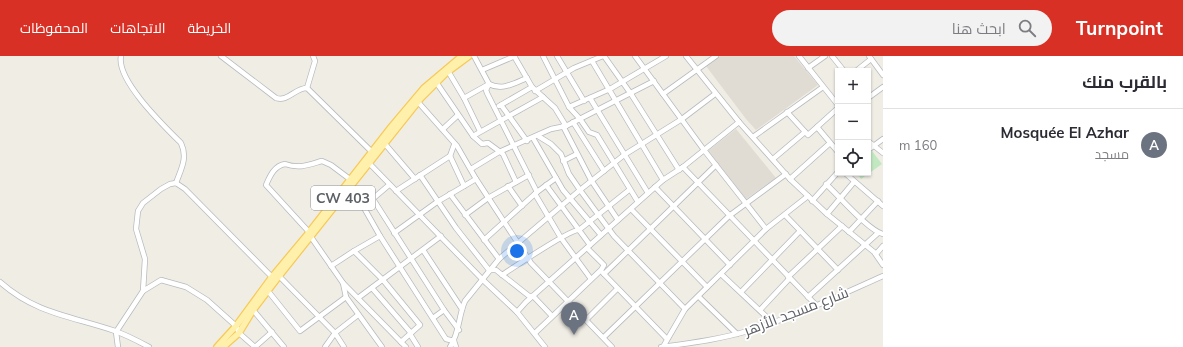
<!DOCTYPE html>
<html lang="ar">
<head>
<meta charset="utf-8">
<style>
  body { margin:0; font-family:Mulish,Cairo,sans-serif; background:#f2f2f3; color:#2b2b33; direction:rtl }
  .controls { position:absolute; right:12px; top:12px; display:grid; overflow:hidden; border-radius:0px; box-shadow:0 1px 3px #0004 }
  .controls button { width:36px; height:36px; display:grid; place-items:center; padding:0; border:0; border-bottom:1px solid #e1e1e2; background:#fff; color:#2b2b33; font:20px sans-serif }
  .you { position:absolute; left:517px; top:195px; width:14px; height:14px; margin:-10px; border:3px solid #fff; border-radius:50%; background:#1a73e8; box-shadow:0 0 0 6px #1a73e833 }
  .badge { display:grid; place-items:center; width:26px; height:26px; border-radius:50%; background:#d93025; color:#fff; font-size:13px; font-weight:700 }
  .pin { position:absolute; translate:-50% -33px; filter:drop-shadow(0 1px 2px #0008) }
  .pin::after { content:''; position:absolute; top:21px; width:14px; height:12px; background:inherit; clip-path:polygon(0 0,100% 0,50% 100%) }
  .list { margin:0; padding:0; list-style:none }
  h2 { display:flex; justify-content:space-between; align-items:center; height:52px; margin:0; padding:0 16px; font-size:17px }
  h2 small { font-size:13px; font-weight:400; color:#7c7c81 }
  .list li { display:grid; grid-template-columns:26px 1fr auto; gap:12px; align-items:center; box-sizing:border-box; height:72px; padding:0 16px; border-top:1px solid #e1e1e2 }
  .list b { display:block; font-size:15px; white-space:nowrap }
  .list p { margin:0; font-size:13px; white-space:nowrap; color:#7c7c81 }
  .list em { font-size:13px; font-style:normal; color:#7c7c81 }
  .icon { flex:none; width:22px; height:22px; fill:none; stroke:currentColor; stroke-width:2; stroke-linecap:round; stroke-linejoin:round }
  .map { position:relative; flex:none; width:883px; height:291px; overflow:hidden; direction:ltr }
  header { display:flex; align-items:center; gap:24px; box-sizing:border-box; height:56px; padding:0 20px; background:#d93025; color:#fff }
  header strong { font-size:19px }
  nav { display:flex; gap:22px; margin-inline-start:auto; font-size:14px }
  .search { width:280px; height:36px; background:#f2f2f3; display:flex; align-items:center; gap:10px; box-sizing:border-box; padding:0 14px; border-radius:22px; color:#7c7c81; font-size:15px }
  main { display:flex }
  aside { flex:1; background:#fff }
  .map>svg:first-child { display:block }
</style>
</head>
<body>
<header>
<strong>Turnpoint</strong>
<div class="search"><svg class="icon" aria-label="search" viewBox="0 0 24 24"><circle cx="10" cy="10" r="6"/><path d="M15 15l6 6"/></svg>ابحث هنا</div>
<nav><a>الخريطة</a><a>الاتجاهات</a><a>المحفوظات</a></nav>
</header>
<main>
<aside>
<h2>بالقرب منك<small></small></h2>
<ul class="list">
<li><span class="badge" style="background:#6b7280">A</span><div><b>Mosquée El Azhar</b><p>مسجد</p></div><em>160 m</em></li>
</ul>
</aside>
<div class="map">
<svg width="883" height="291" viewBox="0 0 883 291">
  <rect width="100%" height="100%" fill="#f0ede5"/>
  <!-- education -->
  <g fill="#e0dcd3">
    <path d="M720 0H794L818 29 756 74 746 63 706 10Z"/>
    <path d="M736 73 776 122 746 143 708 95Z"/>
  </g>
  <!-- green -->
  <path fill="#c1e8c1" d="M872 95 882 108 861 123 857 117H868V98Z"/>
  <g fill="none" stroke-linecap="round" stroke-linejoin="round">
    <defs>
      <g id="minor">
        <path d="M121 0C116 24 164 70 181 87 188 102 181 113 176 127"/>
        <path d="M221 0 276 42C288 46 295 32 307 32L372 96"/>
        <path d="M474 0 489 28 486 34 487 37 537 136"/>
        <path d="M514 0 532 31 555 52 566 70"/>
        <path d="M543 0 569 51 580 63 589 76 597 79 638 146"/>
        <path d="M557 0 584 45"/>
        <path d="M604 0 631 38 679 114"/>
        <path d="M635 0 704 94 766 173"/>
        <path d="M686 0 739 66 790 123 827 158 874 196 883 209"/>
        <path d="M799 0 838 49"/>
        <path d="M832 0 844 15"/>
        <path d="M869 0 883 19"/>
        <path d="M592 5 663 124"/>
        <path d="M808 12 825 0"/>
        <path d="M482 14 515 0"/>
        <path d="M448 15 464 42 480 75"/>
        <path d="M856 15 871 3"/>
        <path d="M436 26 473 80 482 88 488 87 503 98 516 126"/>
        <path d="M307 32 315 5 313 0"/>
        <path d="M535 35 574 12 603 0"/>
        <path d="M663 38 716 0"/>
        <path d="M464 42 489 28C502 35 515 27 527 22"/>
        <path d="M590 42 648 137"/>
        <path d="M868 42 883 31"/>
        <path d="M418 46 457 90 476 123 531 207 612 291"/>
        <path d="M501 49 527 85"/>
        <path d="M499 50 532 31"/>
        <path d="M569 51 610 33 666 0"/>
        <path d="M787 56 808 79 817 71 838 96"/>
        <path d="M573 66 604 115"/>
        <path d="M563 70 591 124 618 164"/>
        <path d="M817 71 838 52"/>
        <path d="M443 73 458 59"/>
        <path d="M473 80 543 41"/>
        <path d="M538 80 551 88 561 98 569 118 580 134 614 180 685 253 663 291"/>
        <path d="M753 81 823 31"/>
        <path d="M533 82 563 134 601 179"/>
        <path d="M868 85 883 97"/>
        <path d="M385 88 415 123"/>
        <path d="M868 94 883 83"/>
        <path d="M450 100 464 130"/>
        <path d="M773 103 805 76"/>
        <path d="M367 105 482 223 517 256 545 291"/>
        <path d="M563 105 577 98"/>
        <path d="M683 111 816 249"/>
        <path d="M471 113 499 96 551 73 566 70 654 25"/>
        <path d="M845 117 883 150"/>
        <path d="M420 119 456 172 489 214H496L529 240H533L552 260"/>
        <path d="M790 123 830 87"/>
        <path d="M826 128C839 140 869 175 883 178"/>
        <path d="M546 129 590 189"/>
        <path d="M508 130 522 150"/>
        <path d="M655 131 730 209"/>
        <path d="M349 134 359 143 380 180 444 280 446 283 454 285"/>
        <path d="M396 135 450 100 454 89"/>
        <path d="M450 138 499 203"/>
        <path d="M535 138 561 182 591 223"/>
        <path d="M373 143 444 254 459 274"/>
        <path d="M812 145 838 116"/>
        <path d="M363 151 389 129"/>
        <path d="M631 153 707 231"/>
        <path d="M827 158 854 126"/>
        <path d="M465 159 488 142 529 119"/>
        <path d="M785 159 838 214"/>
        <path d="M309 176 266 129C270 120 274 110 285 108 299 113 308 109 322 105L331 109 351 124"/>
        <path d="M849 176 878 145"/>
        <path d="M394 177 437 146 476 123"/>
        <path d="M311 181 343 227 346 241 382 291"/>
        <path d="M484 184 537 136 556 122"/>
        <path d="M423 194 462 253"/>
        <path d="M354 195 380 180"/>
        <path d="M876 198 883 190"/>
        <path d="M331 210 354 195 383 224 420 269 401 286"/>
        <path d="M603 217 667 283"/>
        <path d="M604 218 716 109"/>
        <path d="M721 218 773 267"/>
        <path d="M502 219C513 212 570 173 579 174L629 134"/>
        <path d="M279 220 335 277 344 291"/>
        <path d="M788 221 842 170"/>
        <path d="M0 226C36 258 71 260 115 275 126 279 138 285 149 291"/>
        <path d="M343 227 406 291"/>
        <path d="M372 232 411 277"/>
        <path d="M143 235 161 224 186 231 207 244 236 270 239 277 255 291 272 276"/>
        <path d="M268 235 300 275 346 241"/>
        <path d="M741 236 800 175"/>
        <path d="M699 241 737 278"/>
        <path d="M808 241 878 177"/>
        <path d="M358 242 441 180"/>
        <path d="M685 253 766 173 808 140"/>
        <path d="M253 254 284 291"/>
        <path d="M760 254 789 223"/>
        <path d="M517 256 526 246 663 124 683 111 739 66"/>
        <path d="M433 262 444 254"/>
        <path d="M587 263 617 233"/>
        <path d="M535 277 601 214 604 209 587 192"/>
        <path d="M410 278 418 291"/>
        <path d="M604 281 729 160 786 118"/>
        <path d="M454 285 456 291"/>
        <path d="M118 291 116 276 143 235 145 203 136 173 138 155 143 147 161 133 170 128 176 127 185 133 272 221"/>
        <path d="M325 291 335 277 358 259"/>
        <path d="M450 291C460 276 458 261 465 245L499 203 580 134 624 99 682 63 715 38"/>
        <path d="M661 291C691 287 722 283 751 274 796 260 840 239 883 220"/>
      </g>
      <g id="major">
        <path d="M217 291 236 270 272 221 307 179 392 70 424 32 462 0"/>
        <path d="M223 291 239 277 253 254 279 220 421 42 446 17 469 0"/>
      </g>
    </defs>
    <!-- minor casing -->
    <use href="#minor" stroke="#b7bbbf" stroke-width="6"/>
    <!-- major casing -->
    <use href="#major" stroke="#f7c957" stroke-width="8"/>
    <!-- minor -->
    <use href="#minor" stroke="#fff" stroke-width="4.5"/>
    <!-- major -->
    <use href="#major" stroke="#fff1ab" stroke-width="5.5"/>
  </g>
  <g text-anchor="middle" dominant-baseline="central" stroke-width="3.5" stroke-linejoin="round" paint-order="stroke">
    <!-- shield labels -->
    <rect fill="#fff" stroke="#8e9094" stroke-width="1" x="311" y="130" width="64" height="24" rx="3"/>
    <g font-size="14" font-weight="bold" fill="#5d6166">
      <text x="343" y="142">CW 403</text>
    </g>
    <!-- street labels -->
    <g font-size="15" fill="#5d6166" stroke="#fff">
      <text transform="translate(796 255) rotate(-21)">شارع مسجد الأزهر</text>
    </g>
  </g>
</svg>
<div class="controls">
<button>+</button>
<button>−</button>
<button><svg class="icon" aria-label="locate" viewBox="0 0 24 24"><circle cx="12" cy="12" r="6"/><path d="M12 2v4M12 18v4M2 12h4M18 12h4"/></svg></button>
</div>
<div class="you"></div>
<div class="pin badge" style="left:574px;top:279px;background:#6b7280">A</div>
</div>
</main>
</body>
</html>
